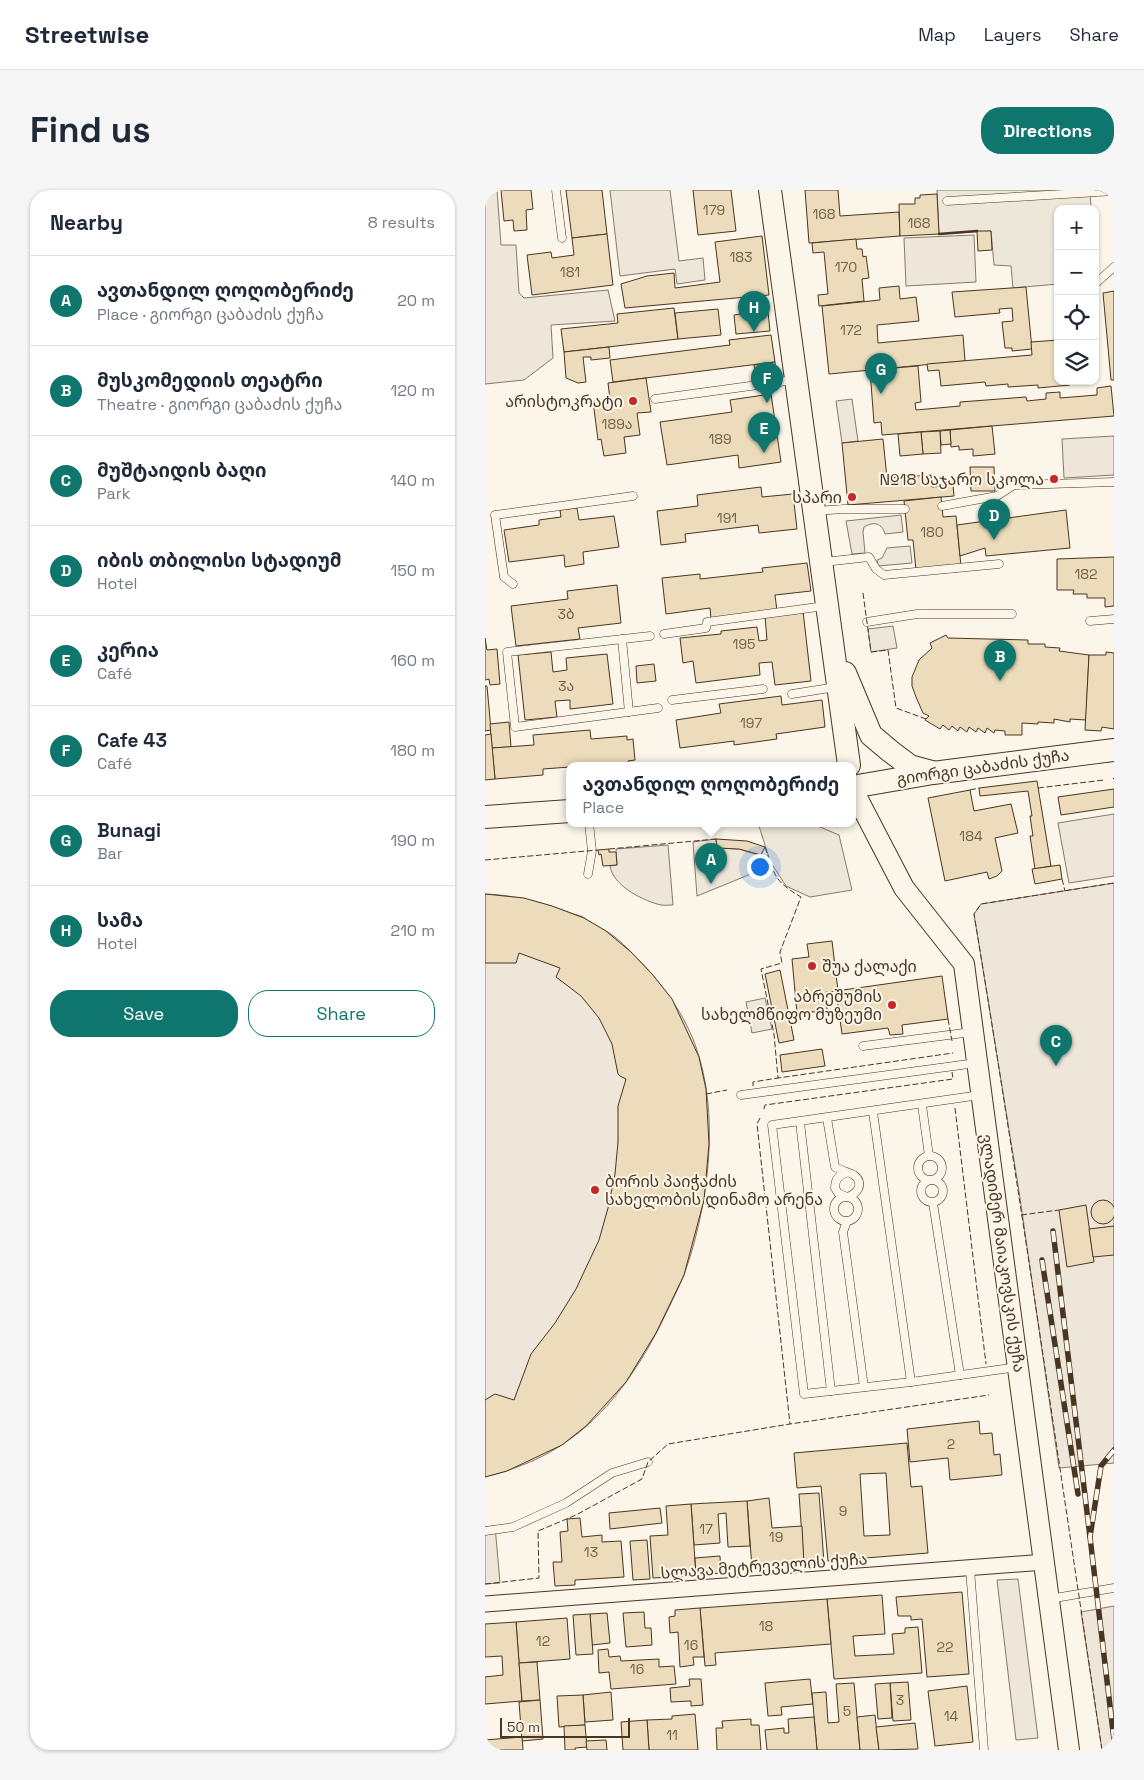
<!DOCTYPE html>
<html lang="en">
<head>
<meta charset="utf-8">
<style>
  body { margin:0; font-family:"Space Grotesk","Noto Sans Georgian",sans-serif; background:#f6f6f7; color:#1f2937 }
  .controls { position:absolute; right:15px; top:15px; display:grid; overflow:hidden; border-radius:10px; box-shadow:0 1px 4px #0004 }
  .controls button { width:45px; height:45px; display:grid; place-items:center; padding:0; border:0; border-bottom:1px solid #e0e1e3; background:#fff; color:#1f2937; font:25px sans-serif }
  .scale { position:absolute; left:15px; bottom:12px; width:130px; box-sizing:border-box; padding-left:5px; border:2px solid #4a3520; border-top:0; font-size:14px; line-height:18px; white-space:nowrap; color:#4a3520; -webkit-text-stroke:4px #fbf6e9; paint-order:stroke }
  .you { position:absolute; left:274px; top:676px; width:18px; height:18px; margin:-12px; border:4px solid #fff; border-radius:50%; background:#1a73e8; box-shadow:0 0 0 8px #1a73e833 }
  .badge { display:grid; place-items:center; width:32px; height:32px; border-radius:50%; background:#0f766e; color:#fff; font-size:16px; font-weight:700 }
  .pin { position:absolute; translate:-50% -41px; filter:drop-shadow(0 1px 2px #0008) }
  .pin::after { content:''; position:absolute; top:26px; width:18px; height:15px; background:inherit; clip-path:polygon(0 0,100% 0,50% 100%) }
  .popup { position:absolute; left:81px; top:572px; width:290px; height:65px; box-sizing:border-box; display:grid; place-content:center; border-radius:10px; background:#fff; filter:drop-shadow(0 1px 4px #0005); font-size:16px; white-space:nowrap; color:#747a83 }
  .popup b { font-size:19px; color:#1f2937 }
  .popup::after { content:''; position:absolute; left:50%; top:100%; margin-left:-10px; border:10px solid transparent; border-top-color:#fff }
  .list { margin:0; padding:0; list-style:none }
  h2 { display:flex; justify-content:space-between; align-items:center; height:65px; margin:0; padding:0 20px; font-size:21px }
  h2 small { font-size:16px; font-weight:400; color:#747a83 }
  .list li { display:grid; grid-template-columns:32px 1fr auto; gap:15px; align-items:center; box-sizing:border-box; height:90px; padding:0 20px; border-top:1px solid #e0e1e3 }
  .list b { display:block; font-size:19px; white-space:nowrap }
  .list p { margin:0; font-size:16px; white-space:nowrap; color:#747a83 }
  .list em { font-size:16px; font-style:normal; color:#747a83 }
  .actions { display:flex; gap:10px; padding:15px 20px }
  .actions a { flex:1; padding:11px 0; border:1px solid #0f766e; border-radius:20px; text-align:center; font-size:18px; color:#0f766e }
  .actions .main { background:#0f766e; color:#fff }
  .icon { flex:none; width:28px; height:28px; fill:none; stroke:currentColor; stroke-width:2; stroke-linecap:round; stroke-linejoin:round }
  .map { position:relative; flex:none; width:629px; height:1560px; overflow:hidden; border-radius:20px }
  header { display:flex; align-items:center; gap:30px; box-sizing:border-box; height:70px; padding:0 25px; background:#fff; border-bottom:1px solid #e0e1e3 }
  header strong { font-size:24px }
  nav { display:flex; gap:28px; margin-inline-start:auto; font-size:18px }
  .intro { display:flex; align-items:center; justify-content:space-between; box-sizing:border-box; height:120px; padding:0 30px }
  h1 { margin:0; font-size:35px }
  .button { padding:12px 22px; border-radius:20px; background:#0f766e; color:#fff; font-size:18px; font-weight:700 }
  main { display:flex; gap:30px; padding:0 30px }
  aside { flex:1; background:#fff; border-radius:20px; box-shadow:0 1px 4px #0004 }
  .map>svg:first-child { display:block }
</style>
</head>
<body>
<header>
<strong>Streetwise</strong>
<nav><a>Map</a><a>Layers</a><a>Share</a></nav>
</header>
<div class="intro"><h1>Find us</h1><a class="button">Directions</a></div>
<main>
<aside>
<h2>Nearby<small>8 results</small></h2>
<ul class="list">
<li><span class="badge">A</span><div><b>ავთანდილ ღოღობერიძე</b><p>Place · გიორგი ცაბაძის ქუჩა</p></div><em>20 m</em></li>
<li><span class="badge">B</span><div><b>მუსკომედიის თეატრი</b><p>Theatre · გიორგი ცაბაძის ქუჩა</p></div><em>120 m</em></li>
<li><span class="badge">C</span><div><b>მუშტაიდის ბაღი</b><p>Park</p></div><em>140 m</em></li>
<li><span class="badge">D</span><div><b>იბის თბილისი სტადიუმ</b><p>Hotel</p></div><em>150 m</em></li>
<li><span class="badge">E</span><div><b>კერია</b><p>Café</p></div><em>160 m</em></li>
<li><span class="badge">F</span><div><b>Cafe 43</b><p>Café</p></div><em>180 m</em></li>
<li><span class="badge">G</span><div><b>Bunagi</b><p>Bar</p></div><em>190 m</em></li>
<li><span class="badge">H</span><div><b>სამა</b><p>Hotel</p></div><em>210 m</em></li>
</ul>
<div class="actions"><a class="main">Save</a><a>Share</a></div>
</aside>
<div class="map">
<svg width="629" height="1560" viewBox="0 0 629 1560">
  <rect width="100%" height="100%" fill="#fbf6e9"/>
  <!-- green -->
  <g fill="#ede6d9" stroke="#887966">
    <path d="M0 0H12L16 55H31L34 103 39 108 123 100 130 131 66 135 68 168 39 190 0 194Z"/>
    <path d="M125 0H185L194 71 218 68 220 90 192 94 190 79 135 86Z"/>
    <path d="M489 45 491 92 421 96 419 48Z"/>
    <path d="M367 209 373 251 357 253 351 211Z"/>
    <path d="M629 246V285L579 288 577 249Z"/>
    <path d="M416 325 418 342 400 344C397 333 389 331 379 337L378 342 380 363 367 364 361 331Z"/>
    <path d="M425 356 427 373 393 376 392 370 397 368 402 358Z"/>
    <path d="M408 436 412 458 386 462 383 439Z"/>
    <path d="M629 624V686L584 693 573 633Z"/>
    <path d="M231 649 232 658 254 659 280 667 283 677 212 706 208 652Z"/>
    <path d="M183 655 188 715C183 715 177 716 172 714 155 709 128 695 125 676L132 675 131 659Z"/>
    <path d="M629 693V1273L574 1278 534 1001 489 724 496 714Z"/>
    <path d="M0 704C29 705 56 712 83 722 87 724 94 725 98 727 104 732 114 737 121 741 130 745 147 763 154 770 181 798 205 832 215 870 234 936 222 1021 199 1085 192 1102 183 1119 175 1136 152 1181 121 1226 78 1254 55 1270 27 1280 0 1287Z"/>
    <path d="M280 808 287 839 267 843 261 812Z"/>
    <path d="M533 1389 553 1548 531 1550 512 1390Z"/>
    <path d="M629 1416V1560H617L596 1422Z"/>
  </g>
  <!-- parking -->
  <g fill="#ede7d9" stroke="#887966">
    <path d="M452 0H605L606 19H573V94L528 98 526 76 509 75 506 41 454 44Z"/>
    <path d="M328 634 354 645 367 700 325 707 301 696 285 671 274 636Z"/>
    <path d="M10 1336 15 1393 0 1394V1337Z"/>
  </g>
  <!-- building -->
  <g fill="#ecdcbc" stroke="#4a3520" fill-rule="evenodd">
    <path d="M16 0H46L48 19 41 20 42 40 29 41 28 30 19 31Z"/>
    <path d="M81 0H117L122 44 87 48Z"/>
    <path d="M208 0H246L251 41 213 45Z"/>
    <path d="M320 0H353L355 26 414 22 415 46 324 53Z"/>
    <path d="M452 4 454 44 415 46 414 14H430V8H435V5Z"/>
    <path d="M492 41H506L507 60 493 61Z"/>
    <path d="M122 44 128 95 47 105 42 65 66 62 67 68 89 65 87 48Z"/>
    <path d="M277 46 284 105 140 118 136 94 162 86 189 83 190 98 235 92 230 52Z"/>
    <path d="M371 49 372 59H377L378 67 381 66 384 88 377 89 379 111 334 116 333 105 343 104 339 62 328 63 327 53Z"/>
    <path d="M414 96 415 109 431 107 434 131 392 135 393 153 478 145 480 171 344 184 337 116 395 110 394 98Z"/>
    <path d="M541 97 547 159 527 161V158H520L517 132 528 131 527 118 514 119 515 123 470 127 467 102Z"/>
    <path d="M629 101V190H626L618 103Z"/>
    <path d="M282 112 285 141 251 144 249 125 262 123 261 114Z"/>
    <path d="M189 118 193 149 79 162 76 139 133 133 132 124Z"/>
    <path d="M233 119 236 145 193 149 190 123Z"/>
    <path d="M286 145 290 172 128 192 125 170 245 155 244 150Z"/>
    <path d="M573 150V191H585V195L553 198V195L523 197V194L501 196 500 192 456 196 454 180 443 181 442 174 547 165 546 152Z"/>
    <path d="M124 157 125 168 106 170V167H98L101 192 93 193 81 188 79 162Z"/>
    <path d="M290 172 291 187 271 190 269 175Z"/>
    <path d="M433 176 436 212 430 213 431 220 475 216V212L541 207 542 211 561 209V203L575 202V208L612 205V198L626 196 629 226 397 245 396 232 389 233 385 180Z"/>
    <path d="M161 188 166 222 152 223 155 245 139 247 141 263 119 266 116 249 113 250 108 211 125 209 123 193Z"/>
    <path d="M286 204 296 272 254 278 253 265 182 275 175 232 247 222 245 210Z"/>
    <path d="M507 236 510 264 488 266V259L474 260V256L466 257 465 240Z"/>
    <path d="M465 240 466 254 456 255 455 241Z"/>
    <path d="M455 241 456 263 438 264 436 242Z"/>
    <path d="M436 242 438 264 415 266 413 244Z"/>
    <path d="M398 249 402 288 446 285 447 297 468 295 469 306 363 315 357 253Z"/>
    <path d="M485 277H509L510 301H486Z"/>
    <path d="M276 297 277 307 308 304 312 339 274 343 273 335 200 344 201 352 176 355 172 321 213 316 212 305Z"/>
    <path d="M456 307 458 327 471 326 476 376 431 380 428 350H423L419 311Z"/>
    <path d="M92 318 94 330 129 326 134 357 98 362 99 374 80 377 79 365 24 372 19 340 54 335V330L76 327 75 320Z"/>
    <path d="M581 320 585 358 501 366 500 358 475 366 472 335Z"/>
    <path d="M629 367V416L620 417V408H602V404H588L589 400H572V369Z"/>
    <path d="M322 373 326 401 290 405 292 421 226 429 225 418 181 424 177 388 215 384V389L278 382 277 378Z"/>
    <path d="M132 395 136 433 93 438 95 449 31 456 26 416 83 409 82 401Z"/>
    <path d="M318 421 326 491 290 495 287 472 274 473 275 485 211 493 208 471 198 473 195 448 236 444V441L272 437 274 451 282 450 280 426Z"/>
    <path d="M461 445 463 448 543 450V454H560V457L575 458 574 461 604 465 601 530 585 529V532L569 529V533L553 532V534L537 533V545H520V541L510 540 509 543 502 538 500 543 493 538 491 542 484 537 482 542 475 537 473 541 467 536 464 540 458 535 455 539 440 530 444 526 438 523 431 507 427 496V487L434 470 447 458 445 453Z"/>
    <path d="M0 448 2 460 12 459 15 494 5 495 4 489 0 490Z"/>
    <path d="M66 462 68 482 82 480 81 468 122 464 128 514 85 519V510L70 511 72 527 40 530 33 465Z"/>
    <path d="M621 462 629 463V539L617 537 616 541 600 540 604 465H621Z"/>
    <path d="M169 474 171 491 152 493 151 476Z"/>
    <path d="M0 496H2L6 540 0 541Z"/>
    <path d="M296 506 297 515 337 510 340 537 291 544 292 549 249 555V551L195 558 191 530 236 523 234 514Z"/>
    <path d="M24 532 26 557 7 558 5 534Z"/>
    <path d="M105 540 106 549 142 546V550L148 549 150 570 143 571 144 575H85V577L58 579V585L10 589 7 558 49 555 48 545Z"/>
    <path d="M6 544 10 589 0 590V545Z"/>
    <path d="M552 591 566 676 550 679 545 646H548L545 626H547L543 601 495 606 494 598Z"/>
    <path d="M629 599V617L576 625 573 607Z"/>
    <path d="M485 600 489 621 526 614 533 643 510 648 517 681 512 686 504 689 502 682 460 691 443 608Z"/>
    <path d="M231 649 262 651 280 657 276 665 254 659 232 658Z"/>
    <path d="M124 659V662H131L132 675 118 676 116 664 114 665 113 660Z"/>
    <path d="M575 675 577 689 550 694 547 679Z"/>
    <path d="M0 704 39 708 67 716 99 728 121 741 146 762 167 784 187 809 214 867 221 899 224 954 219 1010 199 1085 171 1143 141 1192 101 1236 77 1255 22 1281 0 1287V1210L10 1204 29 1210 46 1164 70 1133 91 1099 114 1050 123 1018 130 984 133 952V916L141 889 135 886 133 884 127 854 114 828 96 806 71 787 75 778 34 763 31 773H0Z"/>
    <path d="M347 751 353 801 341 802 342 821 312 823 307 769 324 767 322 754Z"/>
    <path d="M295 780 309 850 294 853 280 784Z"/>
    <path d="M457 786 463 829 417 835 418 844 405 845 403 838 357 844 351 801Z"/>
    <path d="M337 859 340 876 297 882 295 865Z"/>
    <circle cx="618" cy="1022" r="12"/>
    <path d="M601 1015 609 1072 582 1077 574 1020Z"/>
    <path d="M629 1036V1065L608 1067 604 1039Z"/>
    <path d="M494 1231 495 1244 507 1243 509 1265 515 1264 517 1285 465 1290 463 1268 425 1272 422 1239Z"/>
    <path d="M422 1253 426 1297 437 1296 443 1363 343 1371 336 1296 312 1298 309 1263ZM401 1283 405 1345 379 1346 375 1284Z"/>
    <path d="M334 1303 339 1373 319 1375 314 1304Z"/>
    <path d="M284 1308 287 1338 317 1336 319 1375 267 1378 262 1311Z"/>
    <path d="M262 1311 265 1356 243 1357 241 1323 233 1324 235 1353 209 1355 206 1314Z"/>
    <path d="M206 1314 211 1385 168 1388 165 1346 183 1345 181 1316Z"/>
    <path d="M175 1318 177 1333 125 1339 124 1323Z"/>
    <path d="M95 1328 97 1347 117 1345V1352L136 1351 139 1387 90 1390V1395L70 1396 68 1372H77L75 1342 83 1341 82 1329Z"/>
    <path d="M162 1350 165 1389 148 1390 145 1351Z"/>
    <path d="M235 1366 236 1383 211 1385 210 1368Z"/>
    <path d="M477 1402 484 1484 442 1487 437 1429 426 1430V1426H413L411 1407Z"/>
    <path d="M397 1405 400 1444 368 1446 370 1466 409 1464 407 1444 420 1443V1438L433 1437 437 1483 349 1489 342 1409Z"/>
    <path d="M342 1409 346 1454 230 1463 231 1475 220 1476 215 1418Z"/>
    <path d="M215 1418 219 1467H208L209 1475 195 1477 193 1442 185 1443 184 1427 190 1426V1420Z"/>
    <path d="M159 1422 160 1438H166L167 1455 141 1457 138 1423Z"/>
    <path d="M122 1423 125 1453 107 1455 105 1424Z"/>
    <path d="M105 1424 108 1464 91 1465 88 1425Z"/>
    <path d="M82 1428 85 1469 34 1473 31 1432Z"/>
    <path d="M31 1432 37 1511 0 1514V1487L18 1485 17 1466 0 1467V1434Z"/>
    <path d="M123 1459 124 1467 135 1466 136 1471 174 1469V1477L189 1476 191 1494 126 1499 124 1482 114 1483 113 1460Z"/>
    <path d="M52 1472 55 1510 37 1511 34 1473Z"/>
    <path d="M204 1489H216L218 1515 206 1516V1511L186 1512 185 1498 205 1496Z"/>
    <path d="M325 1489 328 1514 296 1517 297 1525 283 1526 280 1493Z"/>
    <path d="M423 1492 426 1530 408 1531 405 1493Z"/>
    <path d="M369 1493 375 1560H332L327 1503 341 1502 343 1533 354 1532 351 1494Z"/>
    <path d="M405 1493 407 1528 393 1529 390 1494Z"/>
    <path d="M482 1496 488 1552 450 1556 443 1501Z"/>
    <path d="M126 1502 128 1530 100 1532 98 1505Z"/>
    <path d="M98 1505 100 1535 74 1537 72 1506Z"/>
    <path d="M55 1510 58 1549 37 1551 34 1512Z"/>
    <path d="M210 1524 213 1560H164L162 1530 187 1529V1526Z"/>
    <path d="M390 1525 394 1560H375L372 1527Z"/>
    <path d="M329 1527 332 1560H282L280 1540 299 1538V1543H304L303 1529Z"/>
    <path d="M266 1529V1535H274L276 1560H232L231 1538H238L237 1531Z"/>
    <path d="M162 1530 164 1560H138L136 1532Z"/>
    <path d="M430 1533 433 1559 394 1560 391 1537Z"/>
    <path d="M100 1535 102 1557 90 1558V1560H80L79 1536Z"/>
    <path d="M37 1547 38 1560H0V1550Z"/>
    <path d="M121 1550 122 1560H102L101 1551Z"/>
  </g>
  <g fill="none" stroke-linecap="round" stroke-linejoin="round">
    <defs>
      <g id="service">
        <path d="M71 0 77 48"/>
        <path d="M462 11 629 1"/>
        <path d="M610 94 629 77"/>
        <path d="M170 209 309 190"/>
        <path d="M457 316 512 306 529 295 629 292"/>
        <path d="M331 321 358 319H420"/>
        <path d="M339 372 384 367 391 379 399 385 514 374"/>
        <path d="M28 394 19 387 10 325 148 306"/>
        <path d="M605 431 629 429"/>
        <path d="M382 432 432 424H527"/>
        <path d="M179 444 221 438 222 432 340 416"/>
        <path d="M165 446 22 462 30 537 173 518"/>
        <path d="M137 449 144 522"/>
        <path d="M307 504 351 497"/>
        <path d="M187 510 278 499"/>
        <path d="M103 684 107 661 104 633"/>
        <path d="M378 856 487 842"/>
        <path d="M256 905 491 873"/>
        <path d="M495 905 287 935 319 1204 426 1192 533 1177"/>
        <path d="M437 915 444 966"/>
        <path d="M388 922 426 1192"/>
        <path d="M342 928 350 977C355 980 366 983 369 985 380 994 372 1004 362 1007L353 1003 350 998C350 990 353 985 361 983"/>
        <path d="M315 932 346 1201"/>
        <circle cx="445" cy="978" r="12"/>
        <circle cx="447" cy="1001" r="11"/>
        <circle cx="361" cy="1019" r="12"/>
        <path d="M448 1013 475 1185"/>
        <path d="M362 1031 358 1042 379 1197"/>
        <path d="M0 1341 28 1337 81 1313 127 1283 163 1272"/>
        <path d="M485 1379 499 1560"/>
        <path d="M564 1409 629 1398"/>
      </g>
      <path id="minor" d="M0 1414 560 1372"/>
      <path id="tertiary" d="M367 598 419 698 479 774 584 1560"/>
      <g id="secondary">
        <path d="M285 0 364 575"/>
        <path d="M360 483 386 545 405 561 425 576 447 582"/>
        <path d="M367 597 448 583 629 560"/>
        <path d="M0 627 85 621"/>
      </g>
    </defs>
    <!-- service casing -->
    <use href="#service" stroke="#4a3520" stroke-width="9"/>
    <!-- minor casing -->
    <use href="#minor" stroke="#4a3520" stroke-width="17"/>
    <!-- tertiary casing -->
    <use href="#tertiary" stroke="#4a3520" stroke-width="22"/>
    <!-- secondary casing -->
    <use href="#secondary" stroke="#4a3520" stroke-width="24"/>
    <!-- service -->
    <use href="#service" stroke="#fbf6e9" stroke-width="8"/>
    <!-- minor -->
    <use href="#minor" stroke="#fbf6e9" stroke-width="15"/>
    <!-- tertiary -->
    <use href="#tertiary" stroke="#fbf6e9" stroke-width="20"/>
    <!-- secondary -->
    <use href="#secondary" stroke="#fbf6e9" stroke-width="22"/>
    <defs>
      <g id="rail">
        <path d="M568 1041 605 1347"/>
        <path d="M557 1070 593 1304"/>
        <path d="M629 1260 616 1276 605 1347 629 1550"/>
      </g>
    </defs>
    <!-- rail casing -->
    <use href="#rail" stroke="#4a3520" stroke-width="5.5"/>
    <!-- rail -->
    <use href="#rail" stroke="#fbf6e9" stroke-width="4" stroke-dasharray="11" stroke-linecap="butt"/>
    <!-- fence -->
    <g stroke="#4a3520" stroke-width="1" stroke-dasharray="6 2.5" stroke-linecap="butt">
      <path d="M378 403 386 462 403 460 411 518 441 529"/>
      <path d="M628 589 629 588"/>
      <path d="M553 598 619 590"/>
      <path d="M485 600 494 598"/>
      <path d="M280 657C290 686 289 691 316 707L295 762 297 773 276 779 289 844 293 888 468 863"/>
      <path d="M124 659 231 649"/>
      <path d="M0 670 113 660"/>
      <path d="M577 689 580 701"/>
      <path d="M463 829 467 851"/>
      <path d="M268 896V892L293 888"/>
      <path d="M221 904 242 900"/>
      <path d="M470 918 501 1174"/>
      <path d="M279 919 280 915 468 889 467 882"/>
      <path d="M275 928 272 934 305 1234"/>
      <path d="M536 1025 574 1020"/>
      <path d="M0 1394 54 1388 53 1341 91 1325 157 1289 163 1272 183 1254 305 1234 504 1205"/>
      <path d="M617 1560C575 1281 535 1002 489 724L496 714 629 693"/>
    </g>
    <!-- wall -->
    <path stroke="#4a3520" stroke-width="2.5" d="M454 44 492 41"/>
  </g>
  <!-- markers -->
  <g fill="#c62828" stroke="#fbf6e9" stroke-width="2">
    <circle cx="148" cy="211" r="5"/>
    <circle cx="569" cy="289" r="5"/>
    <circle cx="367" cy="307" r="5"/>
    <circle cx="327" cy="776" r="5"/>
    <circle cx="407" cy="815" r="5"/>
    <circle cx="110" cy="1000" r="5"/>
  </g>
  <g text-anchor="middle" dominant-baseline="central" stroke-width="4" stroke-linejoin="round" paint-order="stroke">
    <!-- number labels -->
    <g font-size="14" fill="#725f47">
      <text x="229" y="20">179</text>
      <text x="339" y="24">168</text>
      <text x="434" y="33">168</text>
      <text x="256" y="67">183</text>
      <text x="361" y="77">170</text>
      <text x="85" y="82">181</text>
      <text x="366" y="140">172</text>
      <text x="132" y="234">189ა</text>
      <text x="235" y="249">189</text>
      <text x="242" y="328">191</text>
      <text x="447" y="342">180</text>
      <text x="601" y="384">182</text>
      <text x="81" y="424">3ბ</text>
      <text x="259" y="454">195</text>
      <text x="81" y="496">3ა</text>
      <text x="266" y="533">197</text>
      <text x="486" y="646">184</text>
      <text x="466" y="1254">2</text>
      <text x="358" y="1321">9</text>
      <text x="221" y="1339">17</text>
      <text x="291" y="1347">19</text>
      <text x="106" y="1362">13</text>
      <text x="281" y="1436">18</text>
      <text x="58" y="1451">12</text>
      <text x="206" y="1455">16</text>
      <text x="460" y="1457">22</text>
      <text x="152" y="1479">16</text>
      <text x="415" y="1510">3</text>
      <text x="362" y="1521">5</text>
      <text x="466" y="1526">14</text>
      <text x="187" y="1545">11</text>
    </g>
    <!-- poi labels -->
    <g font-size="16" fill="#4a3520" stroke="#fbf6e9" text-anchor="end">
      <text x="138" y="211">არისტოკრატი</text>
      <text x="559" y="289">№18 საჯარო სკოლა</text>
      <text x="357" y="307">სპარი</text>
      <text x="337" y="776" text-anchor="start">შუა ქალაქი</text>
      <text x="397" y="806">აბრეშუმის<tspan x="397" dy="18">სახელმწიფო მუზეუმი</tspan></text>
      <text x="120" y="991" text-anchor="start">ბორის პაიჭაძის<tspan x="120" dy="18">სახელობის დინამო არენა</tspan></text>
    </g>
    <!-- street labels -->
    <g font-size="16" fill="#4a3520" stroke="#fbf6e9">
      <text transform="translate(498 577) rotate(-8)">გიორგი ცაბაძის ქუჩა</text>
      <text transform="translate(518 1063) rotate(82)">ვლადიმერ მაიაკოვსკის ქუჩა</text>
      <text transform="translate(279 1376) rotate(-4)">სლავა მეტრეველის ქუჩა</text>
    </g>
  </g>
</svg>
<div class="controls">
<button>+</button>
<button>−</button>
<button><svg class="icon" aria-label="locate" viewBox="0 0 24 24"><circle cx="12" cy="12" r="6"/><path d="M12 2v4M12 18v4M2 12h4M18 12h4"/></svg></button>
<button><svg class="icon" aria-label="layers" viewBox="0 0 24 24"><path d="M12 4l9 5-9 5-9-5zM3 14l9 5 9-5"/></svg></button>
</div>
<div class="scale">50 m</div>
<div class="you"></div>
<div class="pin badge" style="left:226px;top:694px">A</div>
<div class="popup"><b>ავთანდილ ღოღობერიძე</b>Place</div>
<div class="pin badge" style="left:515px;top:491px">B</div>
<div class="pin badge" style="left:571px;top:876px">C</div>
<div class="pin badge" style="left:509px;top:350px">D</div>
<div class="pin badge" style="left:279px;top:263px">E</div>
<div class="pin badge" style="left:282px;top:213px">F</div>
<div class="pin badge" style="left:396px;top:204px">G</div>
<div class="pin badge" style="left:269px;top:142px">H</div>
</div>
</main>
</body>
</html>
